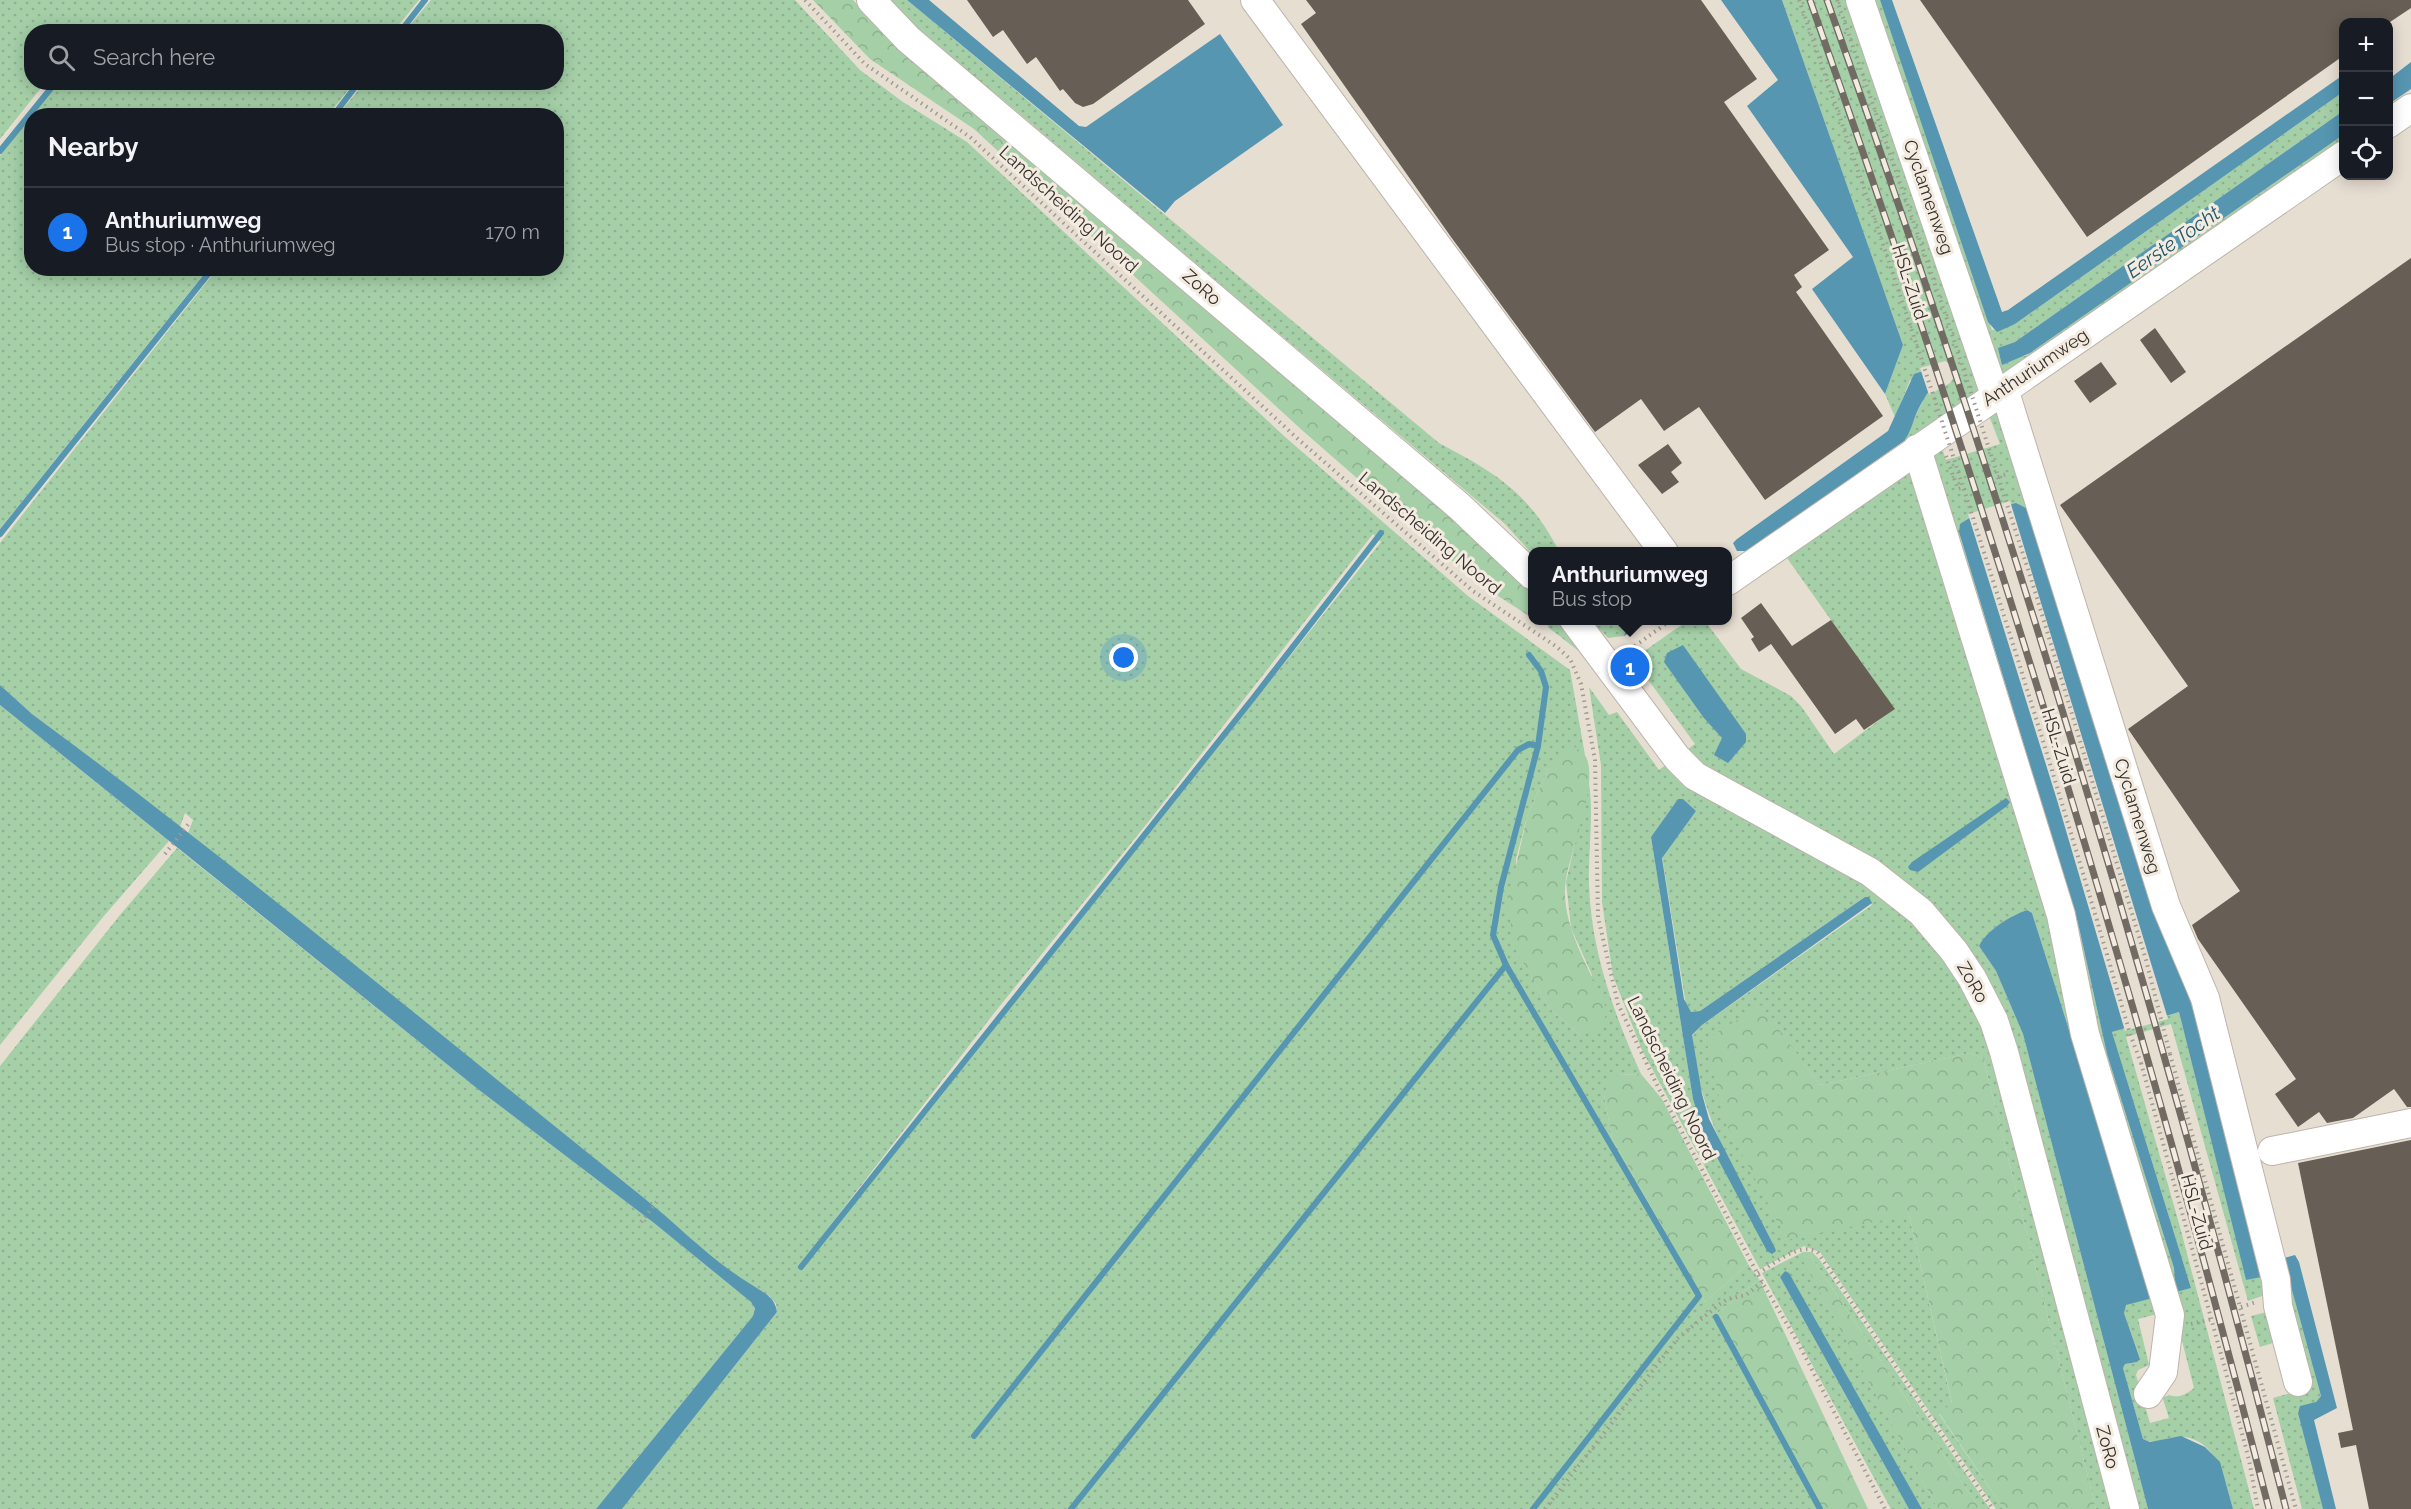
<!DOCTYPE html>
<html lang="en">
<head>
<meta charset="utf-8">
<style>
  body { margin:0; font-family:Raleway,sans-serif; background:#242831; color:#f1f3f6 }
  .controls { position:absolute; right:18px; top:18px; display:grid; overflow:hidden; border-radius:12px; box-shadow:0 3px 15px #0003 }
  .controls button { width:54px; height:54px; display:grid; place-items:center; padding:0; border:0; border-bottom:2px solid #363941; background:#171b24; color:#f1f3f6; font:30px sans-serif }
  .you { position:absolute; left:1124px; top:658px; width:21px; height:21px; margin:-15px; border:4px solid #fff; border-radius:50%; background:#1a73e8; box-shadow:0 0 0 9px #1a73e833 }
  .badge { display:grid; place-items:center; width:39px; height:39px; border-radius:50%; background:#1a73e8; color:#fff; font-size:20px; font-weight:700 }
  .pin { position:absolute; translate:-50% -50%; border:3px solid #fff; box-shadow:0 2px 6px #0006 }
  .popup { position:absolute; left:1528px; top:547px; width:204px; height:78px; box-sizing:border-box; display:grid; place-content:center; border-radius:12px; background:#171b24; filter:drop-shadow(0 2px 4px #0005); font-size:20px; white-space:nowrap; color:#9ea1a6 }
  .popup b { font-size:22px; color:#f1f3f6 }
  .popup::after { content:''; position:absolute; left:50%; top:100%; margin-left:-12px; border:12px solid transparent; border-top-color:#171b24 }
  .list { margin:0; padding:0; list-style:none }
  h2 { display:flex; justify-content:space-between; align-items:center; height:78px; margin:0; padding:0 24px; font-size:26px }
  h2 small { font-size:20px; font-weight:400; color:#9ea1a6 }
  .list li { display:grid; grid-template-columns:39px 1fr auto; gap:18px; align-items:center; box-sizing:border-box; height:90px; padding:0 24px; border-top:2px solid #363941 }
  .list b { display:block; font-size:22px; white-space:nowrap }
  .list p { margin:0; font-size:20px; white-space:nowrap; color:#9ea1a6 }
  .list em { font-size:20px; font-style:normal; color:#9ea1a6 }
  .icon { flex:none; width:33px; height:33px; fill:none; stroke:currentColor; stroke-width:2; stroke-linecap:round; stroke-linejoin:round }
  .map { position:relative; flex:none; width:2411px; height:1509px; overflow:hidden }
  .search { position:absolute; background:#171b24; box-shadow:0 3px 15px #0003; left:24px; top:24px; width:540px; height:66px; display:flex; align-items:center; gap:15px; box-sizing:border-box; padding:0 21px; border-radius:24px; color:#9ea1a6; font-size:22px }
  .panel { position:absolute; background:#171b24; box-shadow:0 3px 15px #0003; left:24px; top:108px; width:540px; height:168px; border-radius:24px }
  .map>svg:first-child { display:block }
</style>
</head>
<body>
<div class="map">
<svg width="2411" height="1509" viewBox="0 0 2411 1509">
  <defs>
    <pattern id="grass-dots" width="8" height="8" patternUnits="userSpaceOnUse" patternTransform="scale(1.5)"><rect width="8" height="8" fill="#a4cfa7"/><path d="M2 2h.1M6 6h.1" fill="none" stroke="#8eb290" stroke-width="1.8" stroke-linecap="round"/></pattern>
    <pattern id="forest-crowns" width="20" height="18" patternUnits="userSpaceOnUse" patternTransform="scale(1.5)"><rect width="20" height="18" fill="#a4cfa7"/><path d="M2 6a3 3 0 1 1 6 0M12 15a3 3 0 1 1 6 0" fill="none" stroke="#8eb290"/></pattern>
  </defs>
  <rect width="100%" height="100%" fill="#e7ded2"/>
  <!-- grass -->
  <g fill="url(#grass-dots)" fill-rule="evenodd">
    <path d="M0 0H419L394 31 100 32 92 26 88 31 32 32V82L45 83 0 139Z"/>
    <path d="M431 0H795L860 70 903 102 967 142 1284 436 1468 596 1570 670 1585 755 1572 746 1548 769 1527 817 1516 859V949L1549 1008 1580 1035 1592 975 1571 928 1566 882 1589 783C1594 817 1588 850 1589 884 1591 951 1614 1014 1641 1074L1617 1075 1604 1095 1612 1138 1705 1302 1748 1264 1759 1279 1713 1317 1821 1509H622L777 1312 776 1304 769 1296 726 1270 649 1202 188 833 193 820 185 813 180 827 32 714 0 685V543L217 269 556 268V116L338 115 364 83 556 82V32L405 31ZM1373 534 1381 542 802 1269 798 1267 995 1012 1149 821Z"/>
    <path d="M883 0H907L1439 443C1496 473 1529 493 1559 551L1532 554 1505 524C1350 393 1194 263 1040 131 988 86 934 47 883 0Z"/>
    <path d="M1782 0H1880L1992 330 2015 324 2343 92V111L2015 342 1999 348 2025 356 2343 135V141L1898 453 1927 392 1934 387 1910 380 1895 417 1885 394 1903 345Z"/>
    <path d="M59 82H354V83L328 115 32 116Z"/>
    <path d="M31 116 32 268 208 269 0 529V156Z"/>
    <path d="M1995 408 2199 993 2257 1262 2199 1028 1975 514C1963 520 1958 525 1961 539L2078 923 2107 1054 2174 1268 2176 1280 2172 1282 1928 456 1940 442 1946 460 2000 444 1988 413Z"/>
    <path d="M1912 462 2045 882 2076 1052 2032 913 2027 910C2010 916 1987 931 1979 946L1996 971 2023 1034 2148 1509H2136L1980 967 1685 751 1695 744 1633 659 1687 621H1705L1741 669 1791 696 1801 706 1834 754 1894 709 1782 551Z"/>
    <path d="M1545 621H1557L1593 662 1549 628Z"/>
    <path d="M1592 621H1628L1624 636 1608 638Z"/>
    <path d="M1589 687 1609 715 1617 712 1659 770 1669 763 1852 874 1905 915 1944 957 1983 1025 2113 1509H2096L1983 1058 1970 1053 1820 1085 1761 1006 1909 1215 1952 1404 1939 1414 2004 1509H1996L1820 1252 1804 1246 1760 1269 1642 1050 1613 976 1602 902 1601 765ZM1678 799H1683L1696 811 1662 856 1686 1005 1691 1012 1700 1011 1865 897 1872 905 1702 1025 1692 1036C1698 1116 1739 1179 1775 1248L1693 1099 1651 837Z"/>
    <path d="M0 705 169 841 103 917 0 1045Z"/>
    <path d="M177 848 479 1090 654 1223 751 1302 755 1307 753 1316 596 1509H0V1066L120 915Z"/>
    <path d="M2179 1012 2246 1280 2266 1275 2265 1295 2248 1301 2171 1024 2126 1037 2180 1227 2254 1509H2233C2225 1477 2214 1429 2170 1438 2161 1440 2150 1444 2143 1439L2123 1368 2125 1364 2137 1362 2140 1358 2124 1313V1307L2131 1301 2156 1295 2161 1313 2138 1319 2149 1365 2138 1370 2136 1375 2150 1423 2169 1418 2163 1399 2155 1401 2169 1395C2179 1399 2186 1394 2194 1388L2175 1313 2173 1292 2191 1288 2112 1032Z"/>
    <path d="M1803 1252H1812L1819 1259 1990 1509H1980L1810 1255 1803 1259 1938 1509H1922L1785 1271 1780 1277 1909 1509H1891L1762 1273Z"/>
    <path d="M2287 1272 2321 1396 2316 1402 2298 1411 2323 1509H2302L2273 1398 2305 1389Z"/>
    <path d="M2267 1312 2276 1342 2260 1347 2251 1316Z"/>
  </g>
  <!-- forest -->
  <g fill="url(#forest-crowns)">
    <path d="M813 0H853L881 29 1471 531 1527 586 1532 596V618L1481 585 1445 555 1303 431 974 129 870 59Z"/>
    <path d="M1572 745C1577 749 1584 752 1586 757 1599 782 1571 850 1566 879 1559 922 1589 967 1605 1005V1019L1600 1028 1580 1035 1549 1008 1516 950 1507 905 1527 817 1548 769 1558 754Z"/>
    <path d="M1761 1005 1820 1085 1970 1053 1983 1058 2096 1509H2004L1939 1413 1952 1403 1909 1215 1787 1240 1724 1120 1706 1039Z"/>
    <path d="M1641 1074 1662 1099 1748 1264 1705 1302 1612 1138 1604 1095 1608 1082 1617 1075Z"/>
    <path d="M1810 1255 1980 1509H1938L1802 1259Z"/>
    <path d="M1759 1279 1868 1509H1821L1713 1317Z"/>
  </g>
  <!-- water -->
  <g fill="#5696b1">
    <path d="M907 0H929L1079 126 1086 127 1220 34 1283 125 1175 201 1165 213Z"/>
    <path d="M1721 0H1782L1903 345 1885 394 1812 289 1853 257 1747 106 1778 80Z"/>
    <path d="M1880 0H1892L2002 312 2008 310 2343 75V92L2015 324 1997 332 1988 322Z"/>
    <path d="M2411 62V89L2389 104V79Z"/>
    <path d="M2343 111V135L2030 353 2002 365 1998 348 2015 342Z"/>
    <path d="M1945 364C1937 381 1926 393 1918 410 1913 420 1911 432 1904 441L1747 551H1737L1733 543 1737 539 1888 431 1914 374Z"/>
    <path d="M2016 503 2028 509 2199 1028 2256 1260 2263 1264 2295 1255 2299 1262 2337 1408 2314 1420 2336 1509H2323L2298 1413 2300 1406 2316 1402 2321 1396 2287 1272 2246 1280 2179 1012 2112 1032 2191 1288 2126 1305 2124 1313 2140 1359 2137 1362 2125 1364 2123 1368 2143 1439 2150 1442 2181 1436 2205 1447 2220 1462 2233 1509H2148L2023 1034 1996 971 1979 946C1987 930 2010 916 2027 910L2032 913 2076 1052 2175 1281 2174 1268 2107 1054 2078 923 1959 532 1960 524 1975 514Z"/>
    <path d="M1628 621V620L1650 621 1624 636Z"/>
    <path d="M1683 645 1746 734V742L1728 763 1714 755 1722 738 1704 718 1664 662 1667 653Z"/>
    <path d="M0 685 32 714C241 868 441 1036 644 1198 680 1227 712 1261 752 1285 764 1293 775 1297 777 1312L622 1509H596L753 1316 755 1308 751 1302 654 1223 479 1090 0 705Z"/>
    <path d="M2006 798 2010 802 2007 806 1918 872 1910 870 1908 867 1912 862Z"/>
    <path d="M1678 799H1683L1696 811 1662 858 1684 999 1691 1012 1700 1011 1865 897H1869L1872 903 1702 1025 1692 1035 1702 1094 1709 1119 1775 1248 1776 1251 1772 1254 1767 1251 1704 1133 1693 1099 1651 837Z"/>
    <path d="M1785 1271 1789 1273 1922 1509H1909L1780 1277Z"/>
  </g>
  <!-- pier -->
  <g fill="#e7ded2">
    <path d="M1945 361 1952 365 1954 377 1950 383 1929 395 1920 368Z"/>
    <path d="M2010 501 2168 1019 2125 1031 2057 800 1968 514Z"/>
  </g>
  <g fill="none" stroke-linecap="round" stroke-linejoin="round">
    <!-- stream -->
    <g stroke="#5696b1" stroke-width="6">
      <path d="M400 32 425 0"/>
      <path d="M333 116 359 82"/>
      <path d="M0 151 56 82"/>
      <path d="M0 534 213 268"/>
      <path d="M1529 655 1541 671 1546 687 1538 746 1501 887 1493 935 1506 965 1699 1296 1533 1509"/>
      <path d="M801 1267 1254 697 1381 533"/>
      <path d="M1716 1317 1820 1509"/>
      <path d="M974 1436 1518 750 1529 744 1538 746"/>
      <path d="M1071 1509 1506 965"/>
    </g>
  </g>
  <!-- building -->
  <g fill="#675f55">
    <path d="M967 0H1188L1205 24 1093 104 1083 107 1075 103 1063 89 1060 91 1036 57 1027 64 1003 30 993 37Z"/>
    <path d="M1306 0H1701L1757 79 1724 102 1829 250 1794 275 1802 287 1796 292 1883 416 1765 500 1699 407 1664 431 1641 399 1595 432 1451 237 1301 24 1316 13Z"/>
    <path d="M1920 0H2411V8L2390 22H2343V56L2087 237Z"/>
    <path d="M2411 258V1107H2407L2394 1089 2353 1118 2327 1123 2319 1112 2298 1127 2275 1094 2296 1079 2198 939 2192 925 2240 891 2128 729 2188 686 2060 505Z"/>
    <path d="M2155 328 2186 372 2171 383 2140 340Z"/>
    <path d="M2101 362 2117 384 2090 403 2074 381Z"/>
    <path d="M1668 444 1682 463 1671 472 1679 482 1662 494 1638 465Z"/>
    <path d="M1761 603 1792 646 1831 620 1895 709 1864 730 1856 719 1835 734 1771 644 1759 652 1751 639 1754 637 1741 618Z"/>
    <path d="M2411 1140V1509H2369L2356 1445 2341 1448 2338 1433 2353 1430 2298 1163Z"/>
  </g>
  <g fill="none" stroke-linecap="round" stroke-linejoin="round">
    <defs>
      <g id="minor">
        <path d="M871 0 908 39 1459 506 1532 575"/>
        <path d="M1255 0 1664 552"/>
        <path d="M1860 0 1995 395"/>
        <path d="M2388 124 2411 108"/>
        <path d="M2004 389 2166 906 2205 998 2276 1280 2278 1306 2298 1382"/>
        <path d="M1917 449 2061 915 2085 1034 2170 1315 2163 1372 2148 1394"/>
        <path d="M1728 581 2344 155"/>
        <path d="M1574 620 1677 758 1695 776 1870 872 1921 912 1954 951 1972 978 1994 1021 2004 1052 2125 1509"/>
        <path d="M2272 1151 2411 1123"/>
      </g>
    </defs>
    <!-- minor casing -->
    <use href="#minor" stroke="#bdb4aa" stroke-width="30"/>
    <!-- path -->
    <g stroke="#a19a91" stroke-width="4" stroke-dasharray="1.5 4.5" stroke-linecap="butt">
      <path d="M805 0 865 64 970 137 1298 439 1473 591 1557 647 1570 659 1581 684 1595 760 1598 917 1618 1004 1659 1089 1762 1282 1797 1341 1885 1509"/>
      <path d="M1946 456 1958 489 1964 487"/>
      <path d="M1998 477 2007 474"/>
      <path d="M1625 653 1671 620"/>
      <path d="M165 854 190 822"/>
      <path d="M2170 1054 2296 1509"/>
      <path d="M2141 1063 2225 1369 2249 1460 2258 1509"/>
      <path d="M641 1222 659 1199"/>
      <path d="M1758 1273C1774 1264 1801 1240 1818 1253L1993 1509"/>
      <path d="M2241 1307 2256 1302"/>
      <path d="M2191 1324 2212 1319"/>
      <path d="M1545 1509 1678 1338 1720 1304 1727 1299 1746 1295 1762 1282"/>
    </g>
    <!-- minor -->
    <use href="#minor" stroke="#fff" stroke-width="28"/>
    <defs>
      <g id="rail">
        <path d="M1810 0C1985 496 2139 999 2269 1509"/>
        <path d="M1827 0C2004 495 2156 1000 2286 1509"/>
      </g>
    </defs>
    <!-- rail casing -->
    <use href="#rail" stroke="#716b64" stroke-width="7"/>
    <!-- rail -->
    <use href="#rail" stroke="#f4ebe0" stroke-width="4.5" stroke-dasharray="14" stroke-linecap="butt"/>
    <!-- path-bridge -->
    <g stroke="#a19a91" stroke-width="4" stroke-dasharray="1.5 4.5" stroke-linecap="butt">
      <path d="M1799 0C1919 342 2030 686 2130 1034L2141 1063"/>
      <path d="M1837 0 1952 334 2034 588 2146 960 2170 1054"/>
    </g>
  </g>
  <g text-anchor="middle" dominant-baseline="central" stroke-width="6" stroke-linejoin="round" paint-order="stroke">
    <!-- street labels -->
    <g font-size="18" fill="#35312d" stroke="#f4ebe0">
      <text transform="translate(1929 197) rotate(71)">Cyclamenweg</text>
      <text transform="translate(1069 209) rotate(42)">Landscheiding Noord</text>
      <text transform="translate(1910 282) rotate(72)">HSL-Zuid</text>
      <text transform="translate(1202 287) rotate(41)">ZoRo</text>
      <text transform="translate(2035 367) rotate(-34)">Anthuriumweg</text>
      <text transform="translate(1430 533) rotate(40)">Landscheiding Noord</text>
      <text transform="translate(2059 746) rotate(73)">HSL-Zuid</text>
      <text transform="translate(2138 816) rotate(73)">Cyclamenweg</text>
      <text transform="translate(1973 982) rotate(60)">ZoRo</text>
      <text transform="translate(1672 1078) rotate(64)">Landscheiding Noord</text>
      <text transform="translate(2197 1212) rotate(75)">HSL-Zuid</text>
      <text transform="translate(2108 1447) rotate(75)">ZoRo</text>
    </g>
    <!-- water labels -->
    <g font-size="20" font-style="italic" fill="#21566a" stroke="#f4ebe0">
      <text transform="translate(2173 242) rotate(-35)">Eerste Tocht</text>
    </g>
  </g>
</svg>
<div class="controls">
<button>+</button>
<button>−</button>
<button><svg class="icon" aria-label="locate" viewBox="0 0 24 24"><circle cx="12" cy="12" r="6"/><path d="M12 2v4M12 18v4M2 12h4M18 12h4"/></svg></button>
</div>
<div class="you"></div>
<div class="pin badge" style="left:1630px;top:667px">1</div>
<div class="popup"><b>Anthuriumweg</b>Bus stop</div>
<div class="search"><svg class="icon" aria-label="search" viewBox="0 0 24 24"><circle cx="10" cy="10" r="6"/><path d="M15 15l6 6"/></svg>Search here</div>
<section class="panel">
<h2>Nearby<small></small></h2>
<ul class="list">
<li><span class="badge">1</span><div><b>Anthuriumweg</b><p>Bus stop · Anthuriumweg</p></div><em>170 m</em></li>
</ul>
</section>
</div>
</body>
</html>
